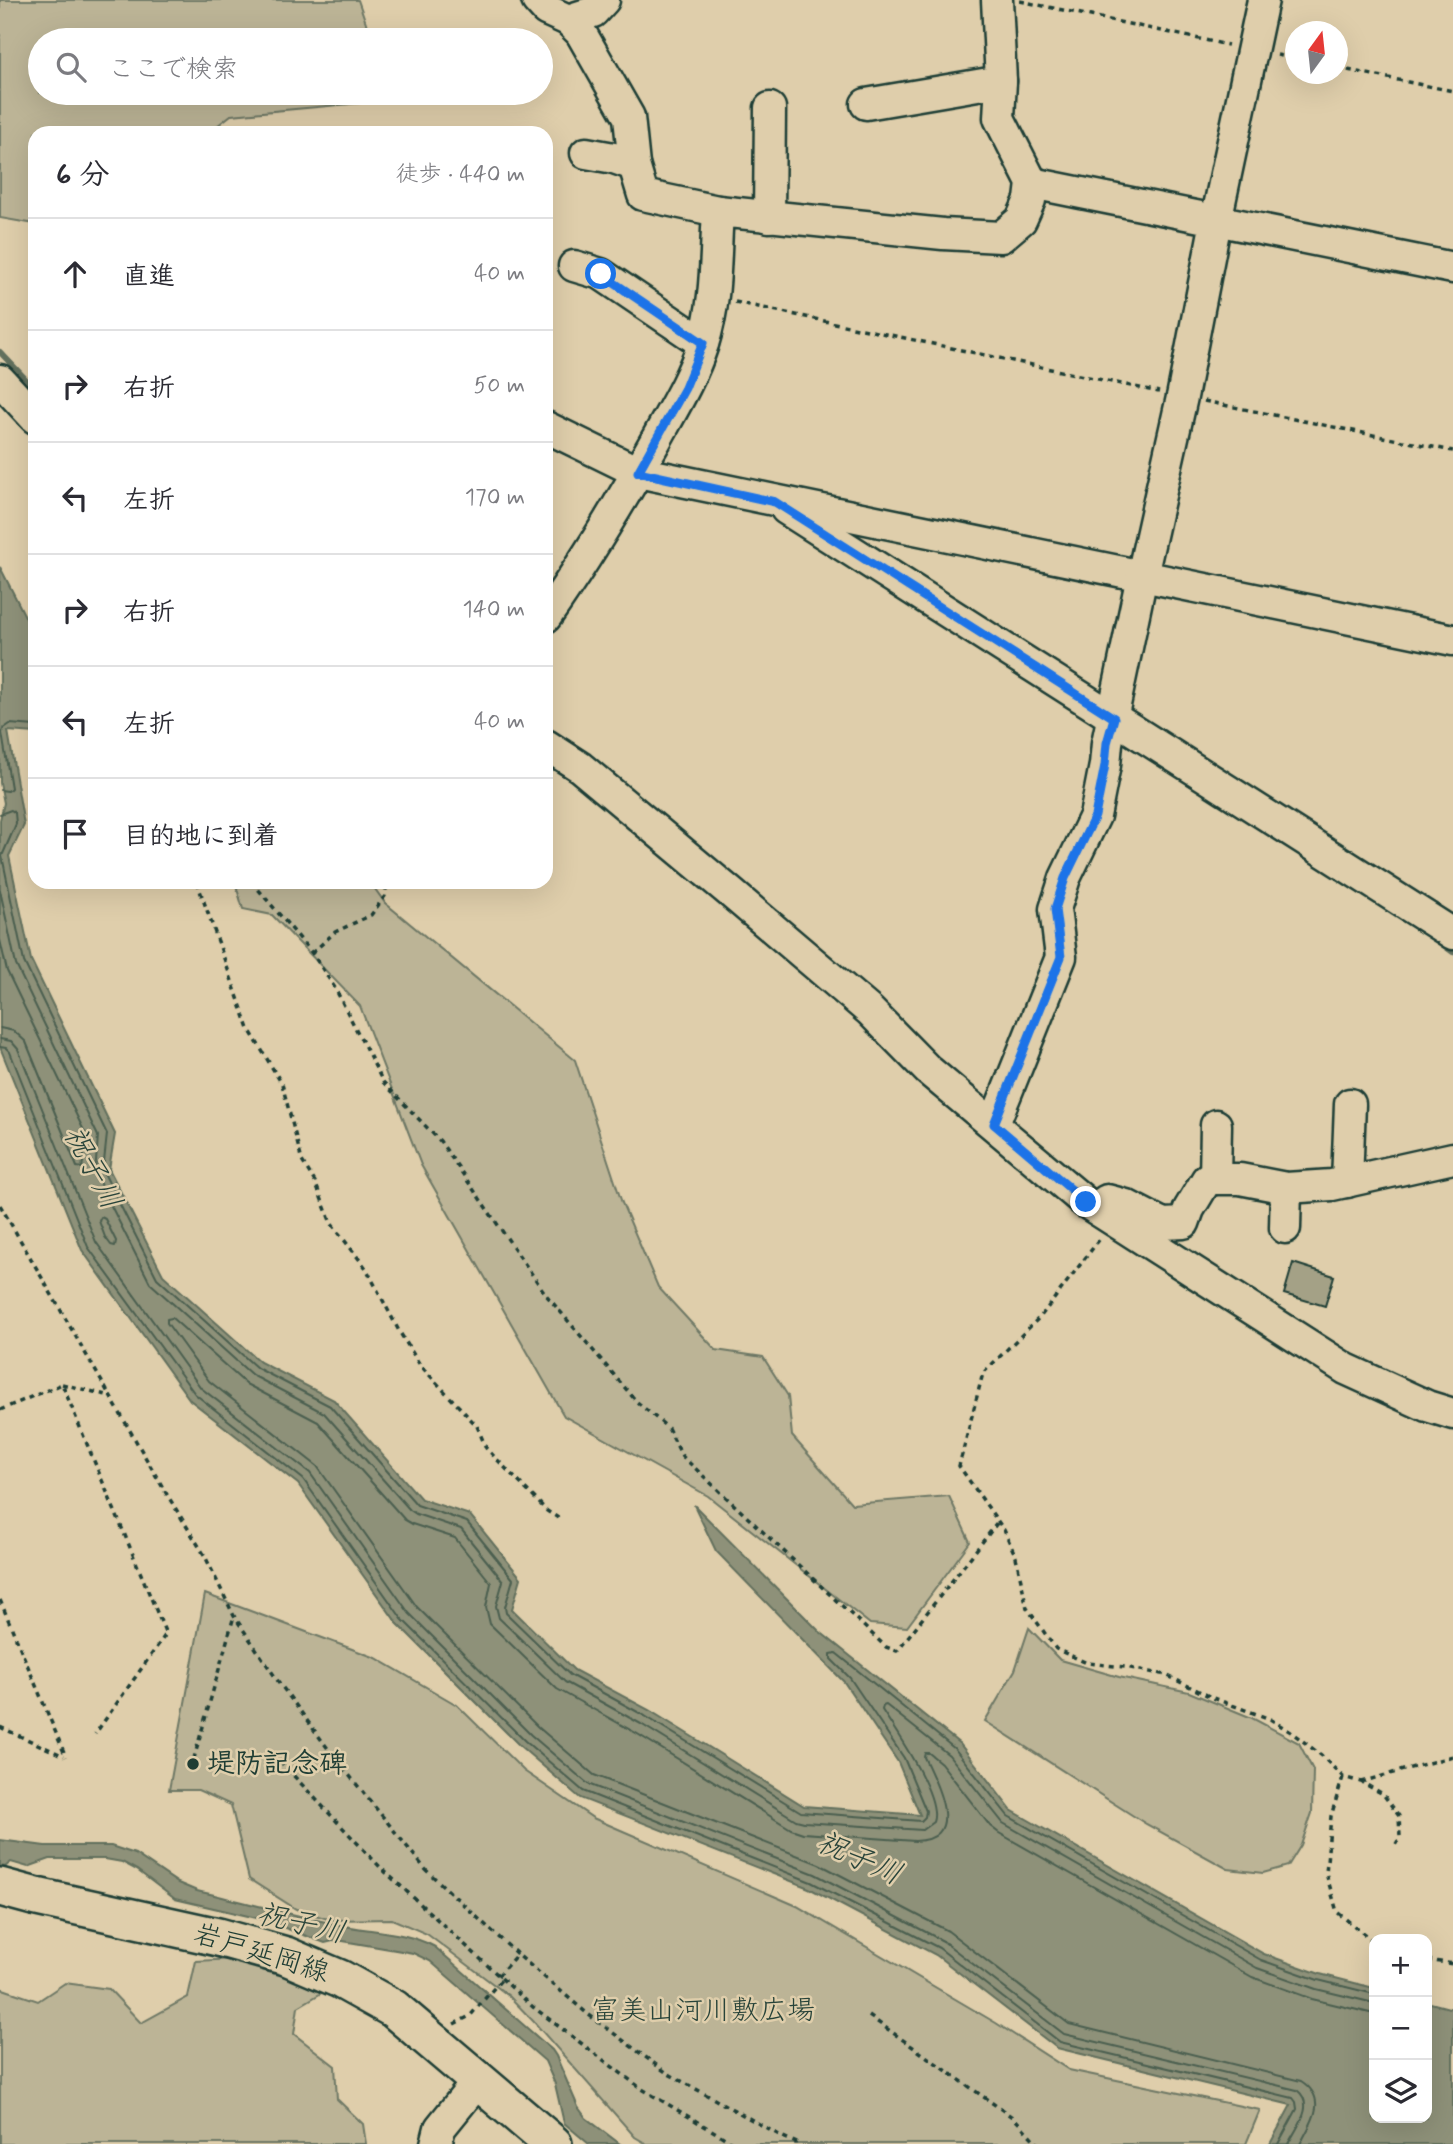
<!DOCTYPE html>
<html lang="ja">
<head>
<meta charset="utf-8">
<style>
  body { margin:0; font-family:Mynerve,"Klee One",sans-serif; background:#f2f2f3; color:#2b2b33 }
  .controls { position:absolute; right:21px; bottom:21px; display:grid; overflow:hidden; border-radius:14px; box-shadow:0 7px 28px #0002 }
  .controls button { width:63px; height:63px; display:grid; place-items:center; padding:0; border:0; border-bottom:2px solid #e1e1e2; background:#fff; color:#2b2b33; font:35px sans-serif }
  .compass { position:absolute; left:1285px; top:21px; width:63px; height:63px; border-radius:50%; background:#fff; box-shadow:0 7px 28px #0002; rotate:15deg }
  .stop { position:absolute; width:21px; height:21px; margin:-16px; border:5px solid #1a73e8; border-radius:50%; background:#fff }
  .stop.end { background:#1a73e8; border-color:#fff; box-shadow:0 2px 7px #0008 }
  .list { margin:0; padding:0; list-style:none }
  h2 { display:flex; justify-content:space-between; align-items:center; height:91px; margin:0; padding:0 28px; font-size:30px }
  h2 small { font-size:23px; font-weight:400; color:#7c7c81 }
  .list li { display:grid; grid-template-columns:46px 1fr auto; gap:21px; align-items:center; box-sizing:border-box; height:112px; padding:0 28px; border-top:2px solid #e1e1e2 }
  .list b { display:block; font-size:26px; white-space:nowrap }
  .list em { font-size:23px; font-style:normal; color:#7c7c81 }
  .icon { flex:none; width:38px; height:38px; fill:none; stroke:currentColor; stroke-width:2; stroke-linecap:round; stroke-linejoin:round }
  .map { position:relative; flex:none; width:1453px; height:2144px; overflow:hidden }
  .search { position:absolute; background:#fff; box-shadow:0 7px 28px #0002; left:28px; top:28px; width:525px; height:77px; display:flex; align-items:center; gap:18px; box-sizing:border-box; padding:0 24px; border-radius:38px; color:#7c7c81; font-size:26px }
  .panel { position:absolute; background:#fff; box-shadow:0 7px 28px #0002; left:28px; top:126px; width:525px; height:763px; border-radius:21px }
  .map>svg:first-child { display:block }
</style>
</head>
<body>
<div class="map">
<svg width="1453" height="2144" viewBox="0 0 1453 2144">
  <rect width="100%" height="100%" fill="#dfceab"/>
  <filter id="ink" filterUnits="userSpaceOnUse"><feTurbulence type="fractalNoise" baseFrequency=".0143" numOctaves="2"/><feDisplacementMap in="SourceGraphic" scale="14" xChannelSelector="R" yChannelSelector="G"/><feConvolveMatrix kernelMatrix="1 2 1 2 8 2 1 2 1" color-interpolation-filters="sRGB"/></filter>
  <g filter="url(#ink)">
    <!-- green -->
    <g fill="#bcb496" stroke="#6e7865" stroke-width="2">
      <path d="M0 0H358L372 40H40V93H391L393 100 231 115 208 133H35V224L0 218Z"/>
      <path d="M235 882H370L385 903 575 1060 622 1203 658 1287 716 1350 763 1357 788 1396 792 1436 852 1504 949 1496 970 1542 907 1627 870 1624 708 1496 564 1416 421 1165 360 1006 272 915 243 909Z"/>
      <path d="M205 1594 376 1658 457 1705 524 1771 593 1818 797 1906 996 2023 1069 2070 1260 2110 1246 2144H647L635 2137 534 2022 509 1996 427 1934 392 1919 331 1920 296 1909 249 1879 231 1805 198 1790H169Z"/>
      <path d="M1029 1628 1060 1660 1119 1677 1189 1692 1252 1718 1299 1743 1313 1770 1312 1813 1301 1845 1288 1866 1263 1873 1228 1869 1146 1824 985 1721 1015 1670Z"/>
      <path d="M235 1959 328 1989 298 2007 294 2034 335 2066 337 2099 363 2124 366 2144H0V1988L38 2001 65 1983 109 1989 141 2023 188 1997 196 1961Z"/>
    </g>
    <!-- water -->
    <g fill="#8e9179" stroke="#626f5d" stroke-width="2">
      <path d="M0 567 35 636V733L8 731 24 825 9 856 31 960 115 1134 109 1169 163 1275 260 1362 334 1400 421 1499 470 1515 521 1578 512 1609 574 1670 649 1710 804 1806 920 1815 898 1762 844 1682 716 1551 694 1505 819 1631 960 1744 1011 1810 1264 1954 1320 1974 1374 1988V2118H1427V2002L1453 2009V2144H1270L1291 2105 1057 2048 936 1955 809 1888 580 1798 520 1746 397 1623 298 1484 190 1400 82 1250 0 1047V820L4 803 0 783Z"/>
      <path d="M0 1840 45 1846H111L135 1854 178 1883 197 1891C245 1902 292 1915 340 1925 372 1932 405 1931 435 1947L552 2050 556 2056 578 2107 586 2118 620 2144H589L564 2123 555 2084 545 2061 430 1961 413 1953 337 1940 325 1943 261 1919 175 1899 137 1870 122 1862 105 1859H50L28 1867 11 1862 5 1867 0 1866Z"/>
    </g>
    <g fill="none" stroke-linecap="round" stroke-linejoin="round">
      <!-- shore -->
      <g stroke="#4b5f50" stroke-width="2">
        <path d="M0 790 8 791 11 788 2 733 3 729 10 724 35 726"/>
        <path d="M0 814 11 810 15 813 16 824 2 856 24 962 107 1134 103 1171 157 1278 257 1368 330 1406 417 1505 467 1522 513 1579 505 1607 506 1613 570 1675 645 1716 801 1812 921 1821 925 1817 926 1811 904 1758 850 1678 831 1659V1654L836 1653 955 1749 1008 1816 1261 1960 1318 1980 1374 1994"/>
        <path d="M0 890 16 965 98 1136 95 1174 150 1283 252 1375 324 1413 410 1510 416 1514 461 1529 503 1581 496 1606 499 1618 565 1682 641 1724 796 1820 804 1822 922 1830 933 1822C942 1797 896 1732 882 1710L883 1706 886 1705 949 1755 1003 1823 1257 1968 1316 1989 1374 2003"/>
        <path d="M0 940 7 971 87 1137 82 1168 77 1167 26 1042 14 1031 0 1028"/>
        <path d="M0 1039 11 1041 18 1049 96 1242 201 1388 310 1473 409 1613 531 1735 588 1784 815 1874 943 1941 1064 2034 1297 2090C1316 2105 1297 2127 1288 2144"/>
        <path d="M0 1047 6 1048 10 1052 88 1247 195 1394 303 1479 402 1619 525 1741 583 1791 811 1882 939 1948 1060 2042 1293 2098 1296 2102 1297 2109 1278 2144"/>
        <path d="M101 1217 105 1219 116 1241 115 1246 111 1245 105 1237 99 1221Z"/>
        <path d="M1300 2144C1312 2122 1329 2099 1301 2081L1069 2024 948 1931 819 1864 594 1775 538 1727 417 1607 317 1466 209 1381 167 1323V1319L172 1318 246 1384 318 1422 405 1520 412 1524 455 1538 491 1583 486 1607 490 1624 557 1689 636 1733 791 1829 803 1833 915 1841C968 1840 935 1782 924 1757L925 1753H929L941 1763 990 1826 999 1833 1252 1977 1312 1999 1374 2014"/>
      </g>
      <!-- stream -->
      <g stroke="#626f5d" stroke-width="6">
        <path d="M0 352 35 389"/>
        <path d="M1442 944 1453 952"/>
      </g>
    </g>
    <!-- building -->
    <path fill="#a4a186" stroke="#1f3d34" stroke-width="2" d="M1293 1263 1334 1276 1325 1306 1284 1294Z"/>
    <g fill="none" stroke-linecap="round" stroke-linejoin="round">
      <defs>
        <g id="minor">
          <path d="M537 0 546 10 568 20 581 33 629 117 634 165 643 195 718 211"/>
          <path d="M568 20 593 12 604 0"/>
          <path d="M866 104 1001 81"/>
          <path d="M586 153 614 158 634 165"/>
          <path d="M1032 183 1453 268"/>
          <path d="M769 217 770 108"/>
          <path d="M574 266 601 274 703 343"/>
          <path d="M0 380 35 418"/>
          <path d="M546 427 638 472 1453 640"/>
          <path d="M786 509 1453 934"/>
          <path d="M546 617C586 560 622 500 656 440 673 409 692 378 703 344 717 301 715 255 718 211L943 234 1001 237 1021 220 1030 200 1032 183 999 118 1001 81 997 0"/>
          <path d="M546 745 580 767 730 892 870 1011 928 1070 1085 1202 1346 1369 1427 1406 1453 1414"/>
          <path d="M994 1124 1061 957 1055 909 1065 878 1095 816 1105 765 1107 743 1142 576 1182 397 1216 221 1263 0"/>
          <path d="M1215 1179 1216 1125"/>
          <path d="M1347 1182 1350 1104"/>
          <path d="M1104 1202 1107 1200 1126 1205 1163 1224 1184 1223 1189 1209 1207 1179H1240L1286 1188 1332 1185 1453 1158"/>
          <path d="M1285 1228 1286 1188"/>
          <path d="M436 2144 440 2128 478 2081"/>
        </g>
        <path id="major" d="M0 1887 37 1897 218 1937 286 1956 340 1979 394 2009 553 2144"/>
      </defs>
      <!-- minor casing -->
      <use href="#minor" stroke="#1f3d34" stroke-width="35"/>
      <!-- major casing -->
      <use href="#major" stroke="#1f3d34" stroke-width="42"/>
      <!-- path -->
      <g stroke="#1f3d34" stroke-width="3.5" stroke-dasharray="5 5" stroke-linecap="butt">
        <path d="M1020 1 1228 45"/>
        <path d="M1277 55 1296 59"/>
        <path d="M1338 68 1453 91"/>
        <path d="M735 302 1159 392"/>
        <path d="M1204 401 1453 451"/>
        <path d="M197 882 249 1029 282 1084 302 1161 315 1182 331 1223 366 1268 399 1331 420 1365 477 1426 486 1448 547 1511 560 1519"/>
        <path d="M252 882 312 953 335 988 383 1082 440 1141 547 1296 637 1402 668 1428 682 1456 886 1647 897 1651 998 1522"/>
        <path d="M312 953 335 932 371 915 385 896 387 882"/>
        <path d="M0 1205 166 1493 205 1556 234 1616 280 1684 332 1754 426 1870 517 1954 589 2015 667 2073 781 2136 799 2144"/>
        <path d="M1099 1240 1041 1316 983 1373 959 1466 1004 1530 1016 1557 1027 1608 1056 1649 1087 1663 1125 1667 1166 1675 1213 1698 1270 1719 1291 1732 1321 1755 1343 1777 1361 1782 1383 1794 1399 1816 1400 1837 1396 1844"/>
        <path d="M62 1384 110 1396"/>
        <path d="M0 1410 62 1384 166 1634 95 1734"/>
        <path d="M0 1600 66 1757"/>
        <path d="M0 1727 64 1756"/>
        <path d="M273 1754 381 1868 533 2007 642 2089 735 2144"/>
        <path d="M191 1769 234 1616"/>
        <path d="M1343 1777 1331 1816 1326 1873 1337 1912 1374 1942"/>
        <path d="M1361 1782 1453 1756"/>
        <path d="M1427 1960 1453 1964"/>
        <path d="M498 1976 517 1954"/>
        <path d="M869 2016 1015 2119 1038 2144"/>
        <path d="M454 2024 470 2016 501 1980"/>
      </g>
      <!-- minor -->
      <use href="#minor" stroke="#dfceab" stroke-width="30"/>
      <!-- major -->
      <use href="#major" stroke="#dfceab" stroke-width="37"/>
    </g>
  </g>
  <g fill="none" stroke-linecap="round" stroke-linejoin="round" filter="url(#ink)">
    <!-- route -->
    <path stroke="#1a73e8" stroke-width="9" d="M601 274 703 343 685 388 638 472 775 502 1114 718 1107 743 1105 765 1095 816 1065 878 1055 909 1061 957 994 1124 1086 1202"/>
  </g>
  <!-- markers -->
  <circle fill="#1f3d34" stroke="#dfceab" stroke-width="2.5" cx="193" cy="1764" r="7"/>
  <g text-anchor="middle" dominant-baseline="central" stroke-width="5" stroke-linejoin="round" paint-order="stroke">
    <!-- poi labels -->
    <g font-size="28" font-weight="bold" fill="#1f3d34" stroke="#dfceab" text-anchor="start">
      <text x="207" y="1764">堤防記念碑</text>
    </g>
    <!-- street labels -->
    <g font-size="28" fill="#1f3d34" stroke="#dfceab">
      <text transform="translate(261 1954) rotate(17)">岩戸延岡線</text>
    </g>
    <!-- park labels -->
    <g font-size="28" fill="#274339" stroke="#dfceab">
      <text x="703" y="2011">富美山河川敷広場</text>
    </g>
    <!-- water labels -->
    <g font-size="30" font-style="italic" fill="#2a453b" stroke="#dfceab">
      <text transform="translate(92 1168) rotate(62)">祝子川</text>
      <text transform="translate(859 1859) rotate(24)">祝子川</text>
      <text transform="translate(301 1924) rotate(13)">祝子川</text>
    </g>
  </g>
</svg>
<div class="controls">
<button>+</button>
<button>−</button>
<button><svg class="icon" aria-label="layers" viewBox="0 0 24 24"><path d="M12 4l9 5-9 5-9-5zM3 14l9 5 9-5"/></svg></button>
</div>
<svg class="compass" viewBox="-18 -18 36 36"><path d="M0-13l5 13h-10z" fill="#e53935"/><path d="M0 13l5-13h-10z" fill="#7c7c81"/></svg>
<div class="stop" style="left:601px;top:274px"></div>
<div class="stop end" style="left:1086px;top:1202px"></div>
<div class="search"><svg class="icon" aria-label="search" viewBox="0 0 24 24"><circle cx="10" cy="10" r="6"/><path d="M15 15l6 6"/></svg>ここで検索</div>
<section class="panel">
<h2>6 分<small>徒歩 · 440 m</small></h2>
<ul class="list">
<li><svg class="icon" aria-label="ahead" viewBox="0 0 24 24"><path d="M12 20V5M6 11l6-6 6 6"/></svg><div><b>直進</b></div><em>40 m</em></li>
<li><svg class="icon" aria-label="right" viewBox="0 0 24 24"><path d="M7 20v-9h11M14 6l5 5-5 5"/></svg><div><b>右折</b></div><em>50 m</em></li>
<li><svg class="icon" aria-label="left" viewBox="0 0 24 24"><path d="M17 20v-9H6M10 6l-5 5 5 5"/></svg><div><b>左折</b></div><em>170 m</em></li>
<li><svg class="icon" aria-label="right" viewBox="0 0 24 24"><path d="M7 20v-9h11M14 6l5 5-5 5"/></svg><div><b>右折</b></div><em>140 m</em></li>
<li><svg class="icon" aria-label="left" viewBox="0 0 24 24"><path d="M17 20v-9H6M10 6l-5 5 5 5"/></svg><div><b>左折</b></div><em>40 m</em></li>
<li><svg class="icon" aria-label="arrive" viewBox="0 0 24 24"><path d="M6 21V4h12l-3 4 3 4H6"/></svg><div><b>目的地に到着</b></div></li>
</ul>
</section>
</div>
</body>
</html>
